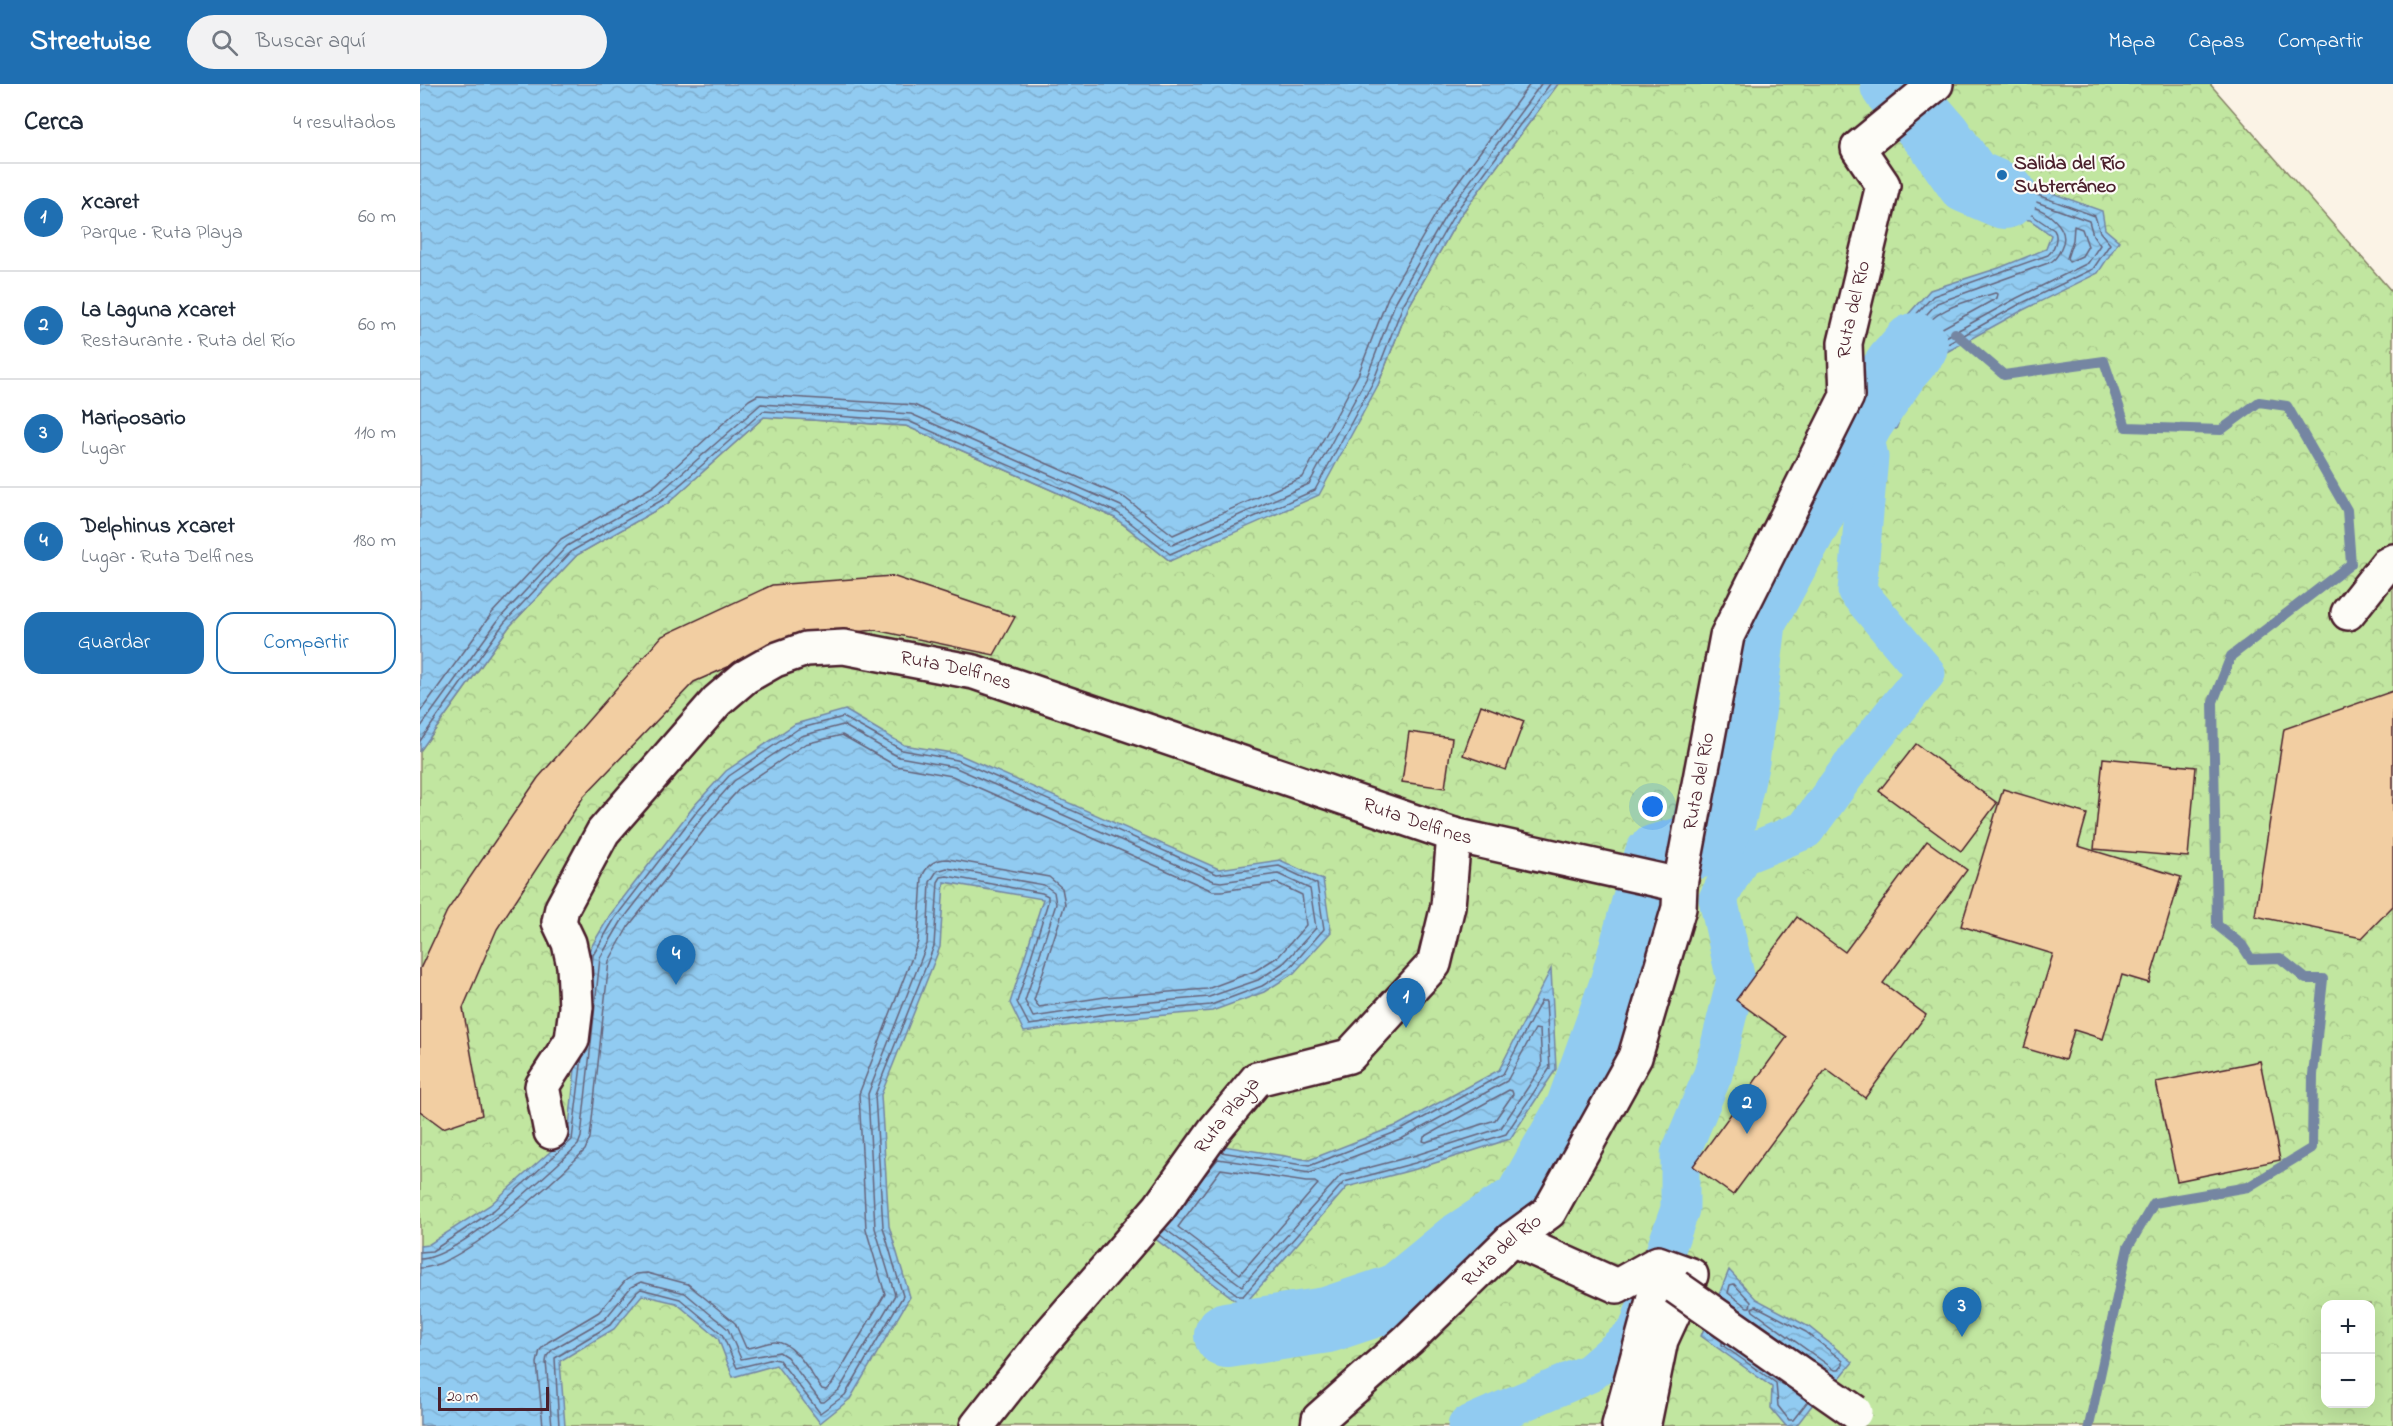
<!DOCTYPE html>
<html lang="es">
<head>
<meta charset="utf-8">
<style>
  body { margin:0; font-family:"Indie Flower",sans-serif; background:#f2f2f3; color:#1f2937 }
  .controls { position:absolute; right:18px; bottom:18px; display:grid; overflow:hidden; border-radius:12px; box-shadow:0 6px 24px #0002 }
  .controls button { width:54px; height:54px; display:grid; place-items:center; padding:0; border:0; border-bottom:2px solid #e0e1e3; background:#fff; color:#1f2937; font:30px sans-serif }
  .scale { position:absolute; left:18px; bottom:15px; width:111px; box-sizing:border-box; padding-left:6px; border:3px solid #4a1f2b; border-top:0; font-size:16px; line-height:21px; white-space:nowrap; color:#4a1f2b; -webkit-text-stroke:4px #fdfcf7; paint-order:stroke }
  .you { position:absolute; left:1233px; top:723px; width:21px; height:21px; margin:-15px; border:4px solid #fff; border-radius:50%; background:#1a73e8; box-shadow:0 0 0 9px #1a73e833 }
  .badge { display:grid; place-items:center; width:39px; height:39px; border-radius:50%; background:#1f6fb2; color:#fff; font-size:20px; font-weight:700 }
  .pin { position:absolute; translate:-50% -50px; filter:drop-shadow(0 2px 3px #0008) }
  .pin::after { content:''; position:absolute; top:32px; width:21px; height:18px; background:inherit; clip-path:polygon(0 0,100% 0,50% 100%) }
  .list { margin:0; padding:0; list-style:none }
  h2 { display:flex; justify-content:space-between; align-items:center; height:78px; margin:0; padding:0 24px; font-size:26px }
  h2 small { font-size:20px; font-weight:400; color:#747a83 }
  .list li { display:grid; grid-template-columns:39px 1fr auto; gap:18px; align-items:center; box-sizing:border-box; height:108px; padding:0 24px; border-top:2px solid #e0e1e3 }
  .list b { display:block; font-size:22px; white-space:nowrap }
  .list p { margin:0; font-size:20px; white-space:nowrap; color:#747a83 }
  .list em { font-size:20px; font-style:normal; color:#747a83 }
  .actions { display:flex; gap:12px; padding:18px 24px }
  .actions a { flex:1; padding:14px 0; border:2px solid #1f6fb2; border-radius:18px; text-align:center; font-size:21px; color:#1f6fb2 }
  .actions .main { background:#1f6fb2; color:#fff }
  .icon { flex:none; width:33px; height:33px; fill:none; stroke:currentColor; stroke-width:2; stroke-linecap:round; stroke-linejoin:round }
  .map { position:relative; flex:none; width:1973px; height:1342px; overflow:hidden }
  header { display:flex; align-items:center; gap:36px; box-sizing:border-box; height:84px; padding:0 30px; background:#1f6fb2; color:#fff }
  header strong { font-size:28px }
  nav { display:flex; gap:33px; margin-inline-start:auto; font-size:21px }
  .search { width:420px; height:54px; background:#f2f2f3; display:flex; align-items:center; gap:15px; box-sizing:border-box; padding:0 21px; border-radius:33px; color:#747a83; font-size:22px }
  main { display:flex }
  aside { flex:1; background:#fff }
  .map>svg:first-child { display:block }
</style>
</head>
<body>
<header>
<strong>Streetwise</strong>
<div class="search"><svg class="icon" aria-label="search" viewBox="0 0 24 24"><circle cx="10" cy="10" r="6"/><path d="M15 15l6 6"/></svg>Buscar aquí</div>
<nav><a>Mapa</a><a>Capas</a><a>Compartir</a></nav>
</header>
<main>
<aside>
<h2>Cerca<small>4 resultados</small></h2>
<ul class="list">
<li><span class="badge">1</span><div><b>Xcaret</b><p>Parque · Ruta Playa</p></div><em>60 m</em></li>
<li><span class="badge">2</span><div><b>La Laguna Xcaret</b><p>Restaurante · Ruta del Río</p></div><em>60 m</em></li>
<li><span class="badge">3</span><div><b>Mariposario</b><p>Lugar</p></div><em>110 m</em></li>
<li><span class="badge">4</span><div><b>Delphinus Xcaret</b><p>Lugar · Ruta Delfines</p></div><em>180 m</em></li>
</ul>
<div class="actions"><a class="main">Guardar</a><a>Compartir</a></div>
</aside>
<div class="map">
<svg width="1973" height="1342" viewBox="0 0 1973 1342">
  <defs>
    <pattern id="forest-crowns" width="20" height="18" patternUnits="userSpaceOnUse" patternTransform="scale(1.5)"><rect width="20" height="18" fill="#c1e6a0"/><path d="M2 6a3 3 0 1 1 6 0M12 15a3 3 0 1 1 6 0" fill="none" stroke="#a7c58a"/></pattern>
    <pattern id="water-waves" width="16" height="10" patternUnits="userSpaceOnUse" patternTransform="scale(1.5)"><rect width="16" height="10" fill="#91cbf1"/><path d="M0 5q4-4 8 0t8 0" fill="none" stroke="#7faecf"/></pattern>
  </defs>
  <rect width="100%" height="100%" fill="#fbf3e6"/>
  <filter id="ink" filterUnits="userSpaceOnUse"><feTurbulence type="fractalNoise" baseFrequency=".0167" numOctaves="2"/><feDisplacementMap in="SourceGraphic" scale="12" xChannelSelector="R" yChannelSelector="G"/><feConvolveMatrix kernelMatrix="1 2 1 2 8 2 1 2 1" color-interpolation-filters="sRGB"/></filter>
  <g filter="url(#ink)">
    <!-- forest -->
    <path fill="url(#forest-crowns)" stroke="#868266" stroke-width="1.5" fill-rule="evenodd" d="M1138 0H1790L1973 209V1342H0V667L89 543 157 471 247 420 344 333 486 342 695 434 750 477 958 301 988 224 1040 132ZM1906 1220H1950V1320H1906Z"/>
    <!-- water -->
    <g fill="url(#water-waves)" stroke="#7586a2" stroke-width="1.5">
      <path d="M0 0H1138L1040 132 988 224 958 301 899 411 750 477 695 434 486 342 344 333 247 420 157 471 89 543 0 667Z"/>
      <path d="M1538 42 1549 70 1582 91 1682 127 1685 145 1699 157 1678 189 1603 226 1501 282 1476 345 1441 336 1452 289 1485 234 1510 206 1579 184 1626 165 1631 151 1610 136 1573 132 1534 108 1500 65Z"/>
      <path d="M425 626 484 661 538 670 799 785 860 776 903 796 911 848 874 889 844 908 792 927 688 936 604 948 590 919 623 815 524 798 520 863 461 1011 469 1142 490 1213 430 1315 400 1339 356 1281 313 1293 298 1254 256 1219 222 1211 194 1245 140 1277 145 1342H0V1162L8 1161 70 1121 148 1052 167 870 190 831 274 722 306 687 375 640Z"/>
      <path d="M1131 885 1136 985 1090 1055 996 1085 927 1103 823 1222 725 1147 791 1060 889 1076 978 1041 1079 986Z"/>
      <path d="M1309 1186 1336 1215 1389 1243 1433 1278 1419 1295 1299 1211Z"/>
      <path d="M1287 1237 1400 1311 1376 1342H1366L1351 1324 1352 1303 1281 1252Z"/>
    </g>
    <g fill="none" stroke-linecap="round" stroke-linejoin="round">
      <!-- shore -->
      <g stroke="#66647a" stroke-width="1.5">
        <path d="M1532 53 1536 54 1545 74 1579 97 1675 132 1680 148 1690 160 1673 185 1600 220 1497 277 1473 336 1451 332 1449 329 1458 291 1490 237 1513 212 1628 171C1634 166 1639 153 1634 146L1612 131 1574 126 1538 103 1511 67Z"/>
        <path d="M1529 63 1532 65 1540 80 1575 103 1669 137 1673 151 1680 161 1668 179 1597 214 1493 271 1488 277 1469 327H1460L1458 324 1465 294 1496 242 1517 219 1631 178C1638 173 1640 167 1643 159 1648 143 1627 127 1613 123 1602 120 1588 123 1576 119 1553 109 1536 90 1522 70L1523 67Z"/>
        <path d="M1654 142 1662 145 1668 162 1662 172 1649 178 1647 174 1653 156Z"/>
        <path d="M1575 209 1578 210 1577 214 1506 253 1502 252C1507 225 1552 216 1575 209Z"/>
        <path d="M0 628 72 529 141 455 234 402 329 316 338 311 494 321 705 414 753 451 883 393 938 291 968 213 1021 121 1110 0"/>
        <path d="M0 644 79 535 147 462 239 409 341 320 491 330 701 422 752 461 889 400 946 295 976 217 1029 126 1121 0"/>
        <path d="M0 657 84 539 152 467 244 415 343 327 488 337 698 429 750 470 895 406 953 298 983 221 1035 129 1130 0"/>
        <path d="M1089 1006 1092 1007 1093 1010 1075 1036 1006 1058 1003 1057 1004 1053Z"/>
        <path d="M801 1085 886 1098H895L898 1100 820 1190 758 1143Z"/>
        <path d="M745 1145 822 1202 921 1091 993 1072 1081 1044 1122 982 1120 946 1115 945 1087 997 983 1054 890 1089 798 1075 783 1093"/>
        <path d="M740 1151 819 1212H823L924 1098 995 1079 1086 1050 1130 984 1126 917H1121L1083 990 981 1046 889 1082 801 1068"/>
        <path d="M0 1168 12 1167 74 1126 152 1056 162 973"/>
        <path d="M0 1175C37 1175 130 1088 158 1061L161 1053 180 874 201 838 284 731 314 697 381 652 423 641 479 673 534 683 794 797 801 798 858 790 890 805 896 844 864 879 838 896 789 913 686 922 613 933 605 917 636 820 634 808 624 801 527 784 517 787 510 798 507 860 448 1010 455 1144 475 1211 419 1306 404 1318H401L367 1273 359 1268 321 1275 308 1245 265 1209 221 1198 211 1203 185 1235 133 1265 127 1272 126 1278 132 1342"/>
        <path d="M0 1184C40 1184 136 1096 165 1066L170 1054 189 877 208 843 291 737 320 704 385 660 422 651 476 682 532 692 793 807H802L857 799 882 811 886 841 859 872 835 887 787 905 685 913 619 923 614 916 645 820 642 804 629 793 528 775C515 775 506 781 502 794L498 858 439 1010 446 1145 465 1210 412 1300 406 1306 402 1305C391 1291 376 1258 355 1258 345 1258 336 1264 326 1264L315 1239 268 1200 227 1189 215 1190 205 1197 179 1228 128 1258 120 1266 117 1279 123 1342"/>
        <path d="M1314 1200 1331 1218 1330 1223H1327L1308 1209 1310 1201Z"/>
        <path d="M1336 1222 1386 1248 1423 1277V1281L1419 1286H1415L1333 1227 1332 1224Z"/>
        <path d="M1302 1257V1261L1356 1299 1358 1322 1369 1336H1373L1388 1317"/>
        <path d="M139 1342 135 1274 190 1241 217 1208 221 1205 260 1215 302 1250 317 1284 353 1275 359 1276 400 1329 425 1311 483 1212 463 1143 455 1011 514 862 518 798 521 793 527 792 622 809 628 812V818L597 918 609 941 687 930 791 921 842 902 869 885 904 845 897 800 859 782 797 790 537 676 482 666 423 633 378 645 309 692 278 726 195 834 173 871 172 882"/>
      </g>
      <!-- stream -->
      <path stroke="#7586a2" stroke-width="10" d="M1535 249 1584 291 1684 277 1706 343 1801 346 1839 318 1867 322 1927 426 1931 480 1811 572 1793 618 1797 841 1822 861 1831 875 1860 874 1886 895H1903L1893 991 1892 1064 1828 1103 1734 1119 1708 1163 1669 1342"/>
      <!-- canal -->
      <path stroke="#91cbf1" stroke-width="39" d="M1047 1342 1170 1289 1217 1248 1260 1125V1070L1293 990 1316 896 1298 815 1321 772 1385 746 1442 668 1506 589 1437 507 1449 373 1441 336"/>
      <!-- river -->
      <g stroke="#91cbf1" stroke-width="66">
        <path d="M1473 0 1519 54 1549 97 1584 112"/>
        <path d="M807 1251 907 1236 979 1212 1040 1162 1105 1120 1158 1026 1202 902 1237 773 1291 758 1303 736 1317 674 1334 535 1441 336 1477 283 1495 262"/>
      </g>
    </g>
    <!-- building -->
    <g fill="#f2cea2" stroke="#4a1f2b" stroke-width="1.5">
      <path d="M472 492 595 533 574 571 455 546 374 554 274 598 164 712 77 845 43 924 62 1031 23 1044 0 1027V885L27 827 118 694 242 552 352 501Z"/>
      <path d="M1973 607V822L1942 854 1835 832 1864 645Z"/>
      <path d="M1061 621 1104 637 1086 686 1043 671Z"/>
      <path d="M989 648 1032 654 1025 704 982 698Z"/>
      <path d="M1496 660 1577 719 1541 767 1459 707Z"/>
      <path d="M1683 674 1776 683 1768 773 1674 765Z"/>
      <path d="M1583 705 1667 730 1658 762 1761 793 1729 899 1702 891 1683 955 1654 946 1645 976 1604 964 1633 870 1541 842Z"/>
      <path d="M1507 757 1547 786 1463 899 1506 931 1445 1014 1406 985 1313 1111 1273 1082 1367 953 1316 916 1377 833 1425 868Z"/>
      <path d="M1840 977 1860 1076 1757 1097 1736 998Z"/>
    </g>
    <g fill="none" stroke-linecap="round" stroke-linejoin="round">
      <defs>
        <g id="minor">
          <path d="M1928 529 1966 481 1973 477"/>
          <path id="s1" d="M131 1048 122 1002 152 956 156 923 154 882 149 859 139 838 142 824 183 748 297 617 325 593 355 576 386 565 424 563 554 588 1034 751 1260 801"/>
          <path d="M1092 1155 1197 1202 1238 1179 1271 1191 1241 1256 1224 1339 1199 1341 1235 1209 1256 1203"/>
          <path id="s2" d="M557 1342 622 1259 739 1124 794 1047 837 995 929 972 1014 880 1028 822 1034 751"/>
          <path id="s3" d="M898 1342 899 1335 988 1256 1092 1155 1129 1128 1215 973 1259 824 1260 801 1307 552 1427 312 1425 259 1463 101 1438 64 1516 0"/>
        </g>
      </defs>
      <!-- minor casing -->
      <use href="#minor" stroke="#4a1f2b" stroke-width="38"/>
      <!-- minor -->
      <use href="#minor" stroke="#fdfcf7" stroke-width="33"/>
      <defs>
        <path id="minor-bridge" d="M1256 1203 1435 1328"/>
      </defs>
      <!-- minor-bridge casing -->
      <use href="#minor-bridge" stroke="#4a1f2b" stroke-width="38" stroke-linecap="butt"/>
      <!-- minor-bridge -->
      <use href="#minor-bridge" stroke="#fdfcf7" stroke-width="33"/>
    </g>
  </g>
  <!-- markers -->
  <circle fill="#1f6fb2" stroke="#fdfcf7" stroke-width="2" cx="1582" cy="91" r="6"/>
  <g text-anchor="middle" dominant-baseline="central" stroke-width="4.5" stroke-linejoin="round" paint-order="stroke">
    <!-- poi labels -->
    <g font-size="20" font-weight="bold" fill="#4a1f2b" stroke="#fdfcf7" text-anchor="start">
      <text x="1594" y="80">Salida del Río<tspan x="1594" dy="23">Subterráneo</tspan></text>
    </g>
    <!-- street labels -->
    <g font-size="20" fill="#4a1f2b" stroke="#fdfcf7">
      <text stroke="none"><textPath href="#s3" startOffset="1282">Ruta del Río</textPath></text>
      <text stroke="none"><textPath href="#s1" startOffset="754">Ruta Delfines</textPath></text>
      <text stroke="none"><textPath href="#s3" startOffset="778">Ruta del Río</textPath></text>
      <text stroke="none"><textPath href="#s1" startOffset="1240">Ruta Delfines</textPath></text>
      <text stroke="none"><textPath href="#s2" startOffset="399">Ruta Playa</textPath></text>
      <text stroke="none"><textPath href="#s3" startOffset="256">Ruta del Río</textPath></text>
    </g>
  </g>
</svg>
<div class="controls">
<button>+</button>
<button>−</button>
</div>
<div class="scale">20 m</div>
<div class="you"></div>
<div class="pin badge" style="left:986px;top:944px">1</div>
<div class="pin badge" style="left:1327px;top:1050px">2</div>
<div class="pin badge" style="left:1542px;top:1253px">3</div>
<div class="pin badge" style="left:256px;top:901px">4</div>
</div>
</main>
</body>
</html>
